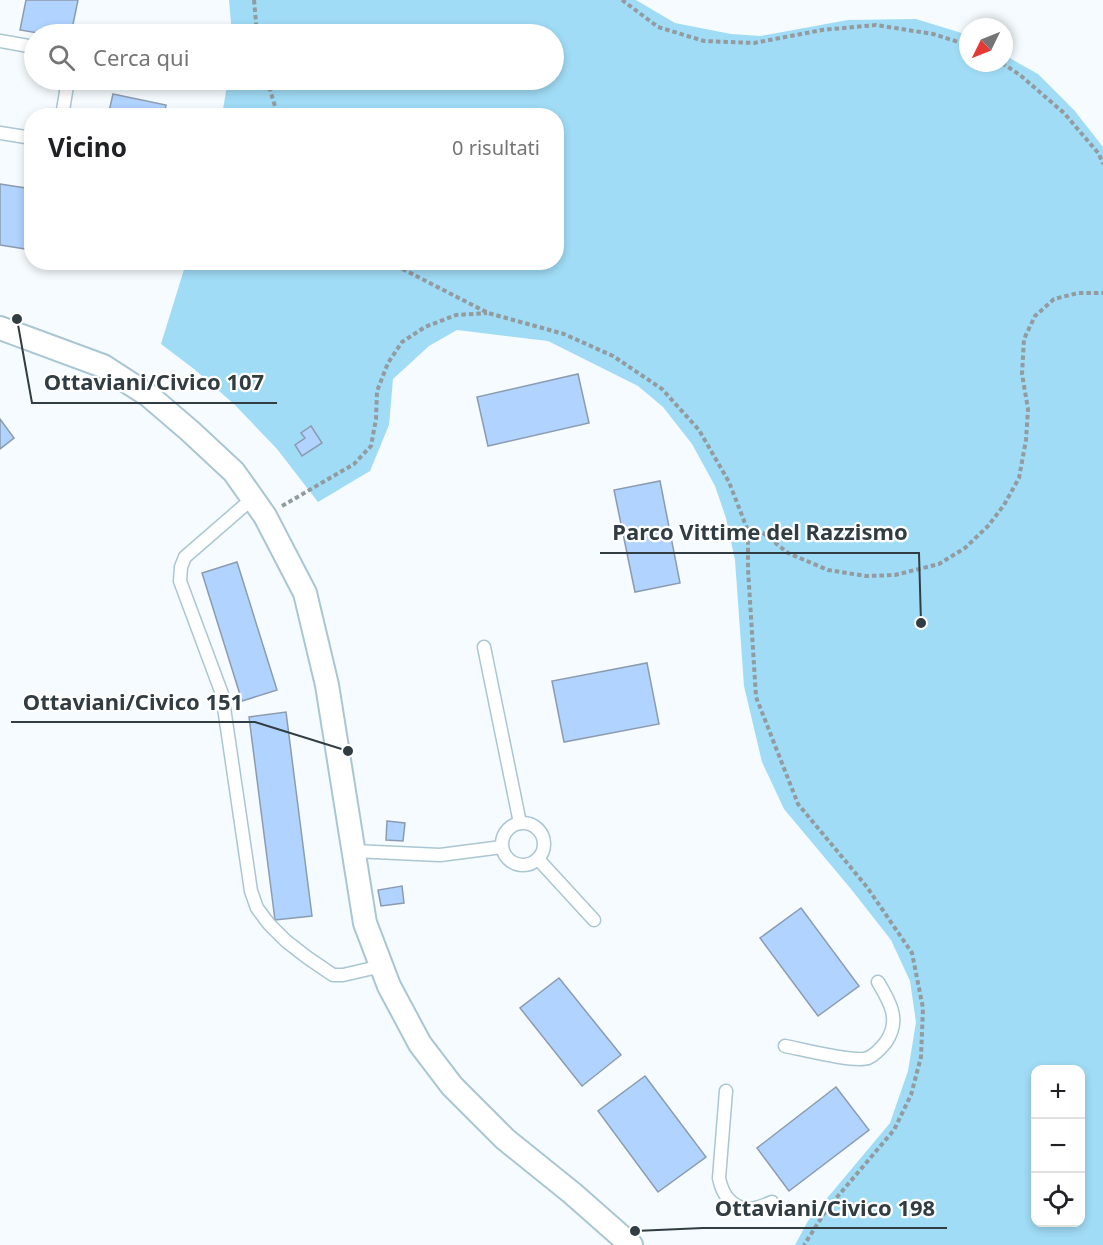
<!DOCTYPE html>
<html lang="it">
<head>
<meta charset="utf-8">
<style>
  body { margin:0; font-family:"Noto Sans",sans-serif; background:#f2f2f2; color:#202124 }
  .controls { position:absolute; right:18px; bottom:18px; display:grid; overflow:hidden; border-radius:12px; box-shadow:0 3px 9px #0003 }
  .controls button { width:54px; height:54px; display:grid; place-items:center; padding:0; border:0; border-bottom:2px solid #e0e0e0; background:#fff; color:#202124; font:30px sans-serif }
  .compass { position:absolute; left:959px; top:18px; width:54px; height:54px; border-radius:50%; background:#fff; box-shadow:0 3px 9px #0003; rotate:227deg }
  .list { margin:0; padding:0; list-style:none }
  h2 { display:flex; justify-content:space-between; align-items:center; height:78px; margin:0; padding:0 24px; font-size:26px }
  h2 small { font-size:20px; font-weight:400; color:#757577 }
  .icon { flex:none; width:33px; height:33px; fill:none; stroke:currentColor; stroke-width:2; stroke-linecap:round; stroke-linejoin:round }
  .map { position:relative; flex:none; width:1103px; height:1245px; overflow:hidden }
  .search { position:absolute; background:#fff; box-shadow:0 3px 9px #0003; left:24px; top:24px; width:540px; height:66px; display:flex; align-items:center; gap:15px; box-sizing:border-box; padding:0 21px; border-radius:33px; color:#757577; font-size:22px }
  .panel { position:absolute; background:#fff; box-shadow:0 3px 9px #0003; left:24px; top:108px; width:540px; height:162px; border-radius:24px }
  .map>svg:first-child { display:block }
</style>
</head>
<body>
<div class="map">
<svg width="1103" height="1245" viewBox="0 0 1103 1245">
  <rect width="100%" height="100%" fill="#f5fbfe"/>
  <!-- green -->
  <path fill="#a0dcf6" fill-rule="evenodd" d="M229 0H636L675 23 731 34 761 36 848 20 916 19 968 35V63H1004V55L1038 74 1074 110 1103 147V1245H795L808 1221 890 1123 908 1071 916 1022 910 981 891 940 851 889 784 809 762 762 744 686 735 560 726 518 715 486 692 444 663 407 638 386 548 341 457 330 429 346 393 379 389 425 370 471 318 502 277 449 235 405 194 369 161 344 186 263 556 262V116L222 115 228 80H554V34H232ZM1036 1070H1080V1222H1036Z"/>
  <!-- building -->
  <g fill="#b0d3ff" stroke="#8c9cb0" stroke-width="1.5">
    <path d="M26 0H78L71 34H44L20 30Z"/>
    <path d="M113 94 166 105 164 116H108Z"/>
    <path d="M0 184 32 189V250L0 245Z"/>
    <path d="M578 374 589 423 488 446 477 397Z"/>
    <path d="M0 419 14 438 0 449Z"/>
    <path d="M311 426 322 443 302 456 295 445 305 438 301 433Z"/>
    <path d="M660 481 680 583 635 592 614 490Z"/>
    <path d="M237 562 277 690 242 701 202 573Z"/>
    <path d="M647 663 659 724 564 742 552 681Z"/>
    <path d="M286 712 312 916 275 920 249 717Z"/>
    <path d="M387 821 405 823 403 841 386 840Z"/>
    <path d="M402 886 404 903 381 906 378 890Z"/>
    <path d="M801 908 859 986 818 1016 760 938Z"/>
    <path d="M559 978 621 1055 582 1086 520 1008Z"/>
    <path d="M645 1076 706 1157 658 1192 598 1111Z"/>
    <path d="M836 1087 869 1130 789 1191 757 1148Z"/>
  </g>
  <g fill="none" stroke-linecap="round" stroke-linejoin="round">
    <defs>
      <g id="service">
        <path d="M0 41 34 47"/>
        <path d="M62 116 68 80"/>
        <path d="M0 133 32 138"/>
        <path d="M253 498 185 557 181 567 180 581 222 694 251 891 257 908 269 924 286 941 308 958 333 975H343L382 966"/>
        <path d="M484 647 520 823"/>
        <circle cx="523" cy="844" r="21"/>
        <path d="M353 851 440 855 502 847"/>
        <path d="M538 859 594 920"/>
        <path d="M785 1046C801 1049 855 1063 868 1058 875 1055 882 1047 886 1042 901 1020 890 1002 878 982"/>
        <path d="M726 1091 719 1178C722 1193 730 1207 748 1209 755 1209 765 1205 772 1202"/>
      </g>
      <path id="minor" d="M0 328 103 366 148 395 190 431 234 472 265 516 305 593 327 685 365 923 389 986 420 1044 452 1086 505 1139 572 1193 631 1245"/>
    </defs>
    <!-- service casing -->
    <use href="#service" stroke="#aac6d3" stroke-width="15"/>
    <!-- minor casing -->
    <use href="#minor" stroke="#aac6d3" stroke-width="26"/>
    <!-- path -->
    <g stroke="#929b9f" stroke-width="4" stroke-dasharray="4.5 3" stroke-linecap="butt">
      <path d="M254 0 257 34"/>
      <path d="M622 0 658 27 704 41 754 43 822 30 876 25 933 34 968 45"/>
      <path d="M1002 63 1020 75 1064 113 1099 154 1103 164"/>
      <path d="M267 80 278 116"/>
      <path d="M389 262 488 313 564 334 613 356 662 389 699 430 729 482 748 531V569L756 697 798 804 867 887 912 953 923 1008 921 1057 911 1095 894 1130 827 1209 804 1245"/>
      <path d="M282 506 354 464 371 446 376 419 377 391 388 363 402 342 425 327 456 315 487 313"/>
      <path d="M748 531 763 533 788 553 828 570 866 576 895 575 939 564 965 548 988 526 1004 505 1019 478 1026 440 1028 409 1022 374 1024 339 1035 316 1054 299 1078 293H1103"/>
    </g>
    <!-- service -->
    <use href="#service" stroke="#fff" stroke-width="12"/>
    <!-- minor -->
    <use href="#minor" stroke="#fff" stroke-width="22"/>
  </g>
  <!-- callouts -->
  <path fill="none" stroke="#313d42" stroke-width="2" d="M17 319L32 403H277M921 623L919 553H600M348 751L255 722H11M635 1231L703 1228H947"/>
  <g fill="#313d42" stroke="#fff" stroke-width="2">
    <circle cx="17" cy="319" r="6"/>
    <circle cx="921" cy="623" r="6"/>
    <circle cx="348" cy="751" r="6"/>
    <circle cx="635" cy="1231" r="6"/>
  </g>
  <g font-size="22" text-anchor="middle" font-weight="bold" fill="#313d42" stroke="#fff" stroke-width="4.5" stroke-linejoin="round" paint-order="stroke">
    <text x="154" y="390">Ottaviani/Civico 107</text>
    <text x="760" y="540">Parco Vittime del Razzismo</text>
    <text x="133" y="710">Ottaviani/Civico 151</text>
    <text x="825" y="1216">Ottaviani/Civico 198</text>
  </g>
</svg>
<div class="controls">
<button>+</button>
<button>−</button>
<button><svg class="icon" aria-label="locate" viewBox="0 0 24 24"><circle cx="12" cy="12" r="6"/><path d="M12 2v4M12 18v4M2 12h4M18 12h4"/></svg></button>
</div>
<svg class="compass" viewBox="-18 -18 36 36"><path d="M0-13l5 13h-10z" fill="#e53935"/><path d="M0 13l5-13h-10z" fill="#757577"/></svg>
<div class="search"><svg class="icon" aria-label="search" viewBox="0 0 24 24"><circle cx="10" cy="10" r="6"/><path d="M15 15l6 6"/></svg>Cerca qui</div>
<section class="panel">
<h2>Vicino<small>0 risultati</small></h2>
<ul class="list">
</ul>
</section>
</div>
</body>
</html>
